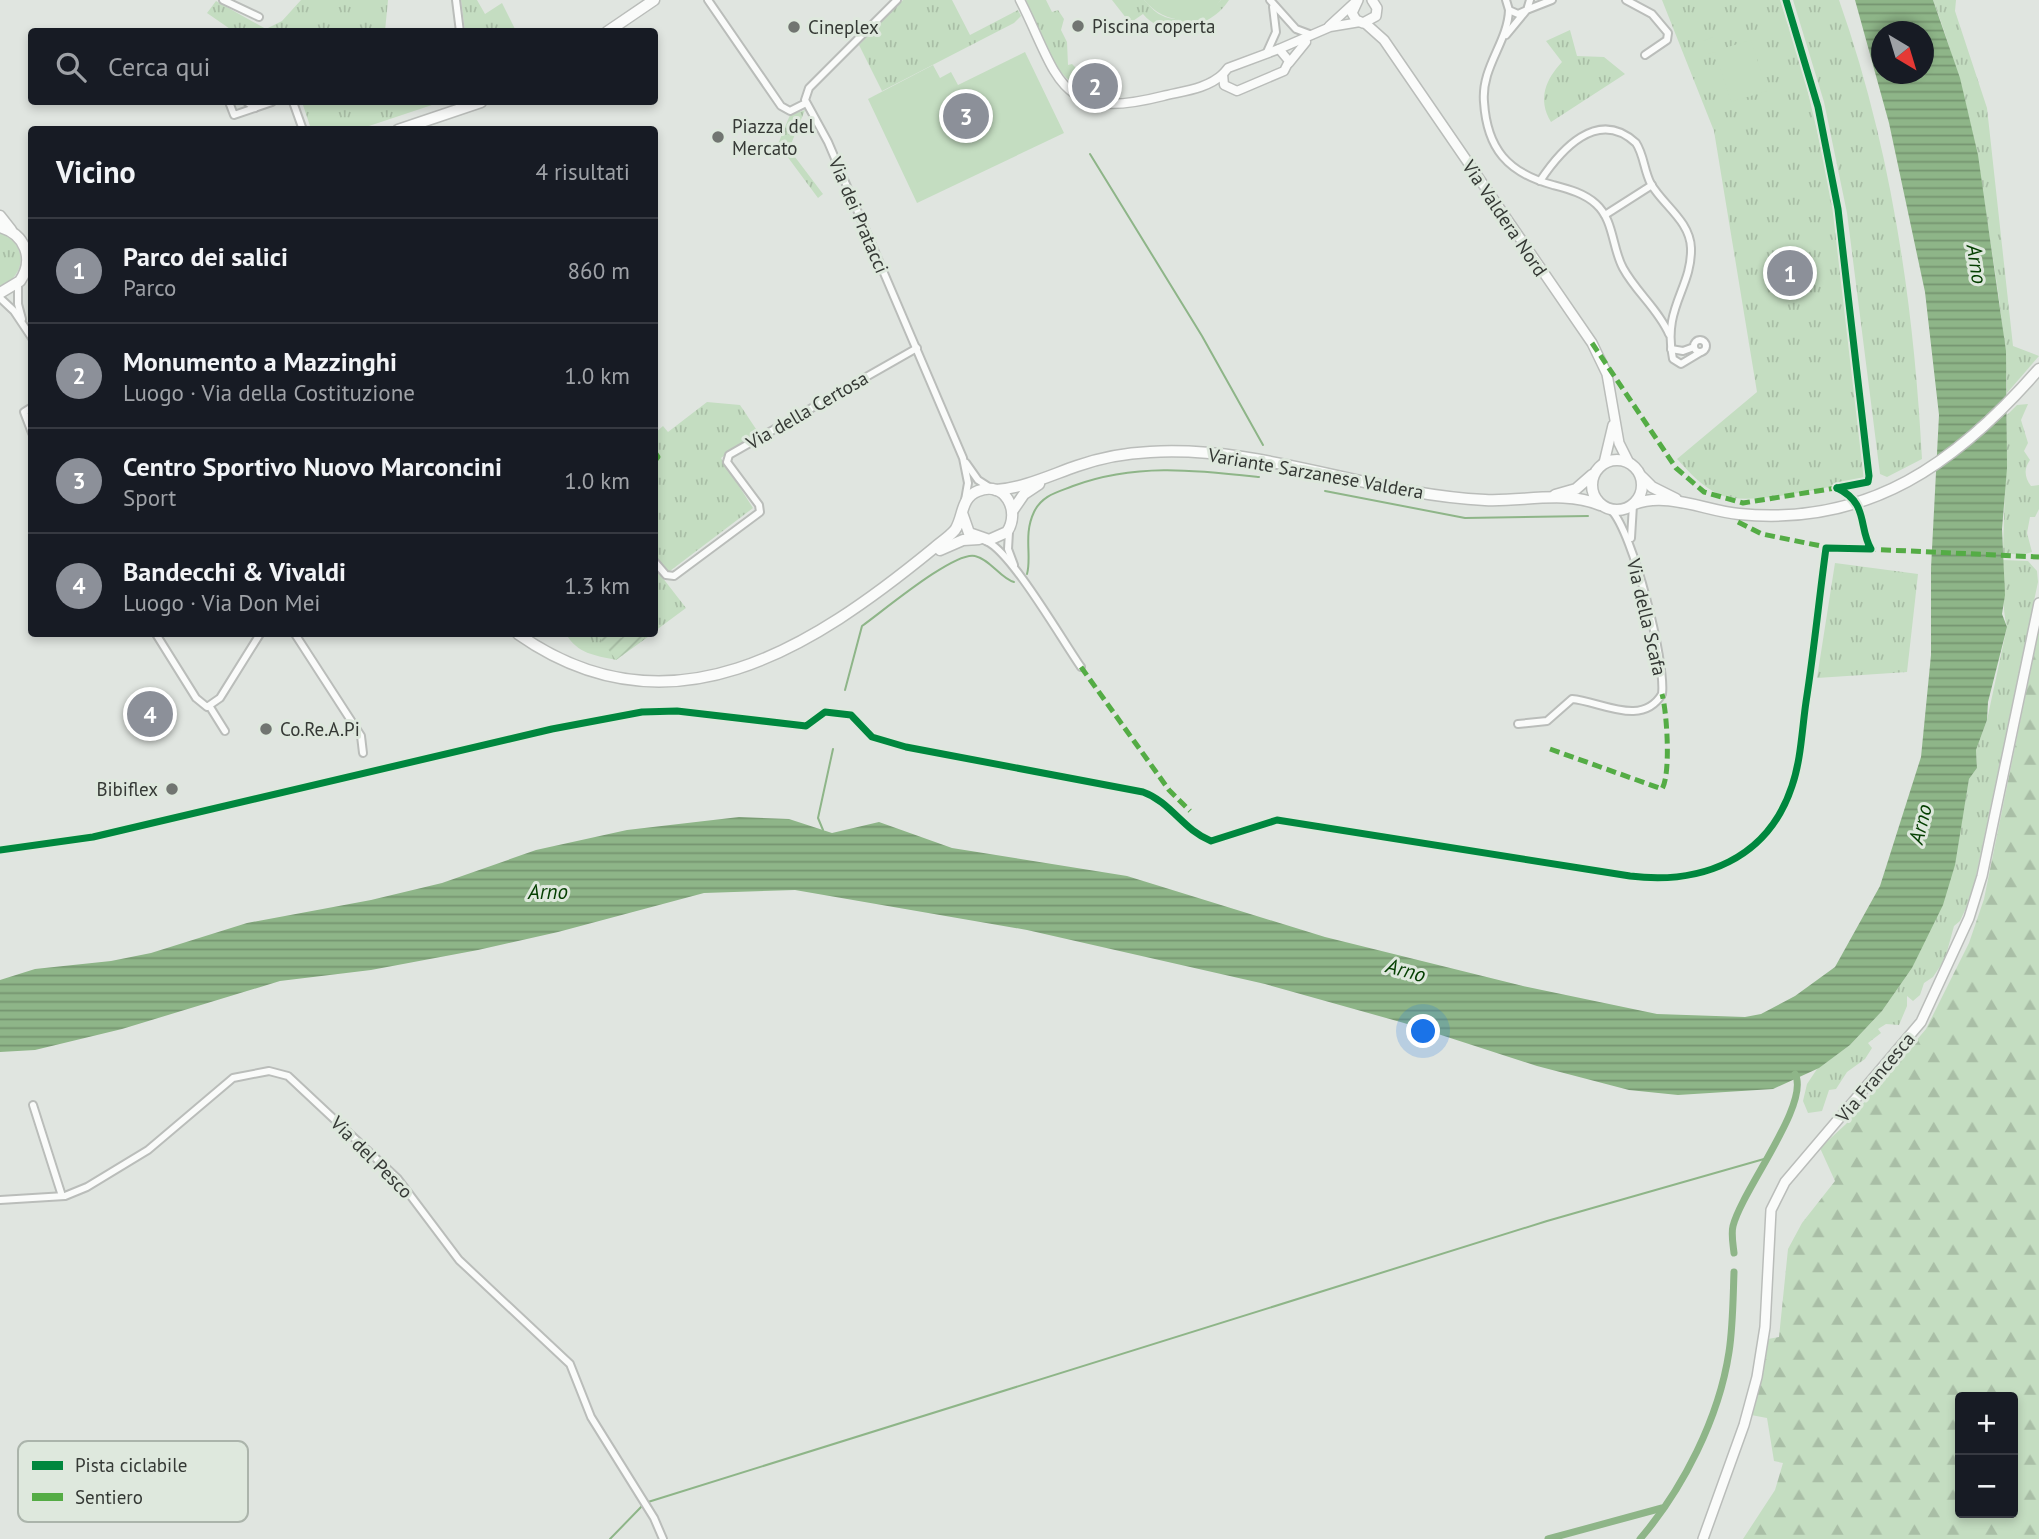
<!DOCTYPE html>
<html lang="it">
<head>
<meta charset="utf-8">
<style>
  body { margin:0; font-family:"PT Sans",sans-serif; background:#20242c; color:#f1f3f6 }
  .controls { position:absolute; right:21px; bottom:21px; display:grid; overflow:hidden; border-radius:7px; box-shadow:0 4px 10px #0003 }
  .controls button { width:63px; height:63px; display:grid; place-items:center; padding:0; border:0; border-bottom:2px solid #363941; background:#171b24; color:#f1f3f6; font:35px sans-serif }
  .compass { position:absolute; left:1871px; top:21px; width:63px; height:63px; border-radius:50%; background:#171b24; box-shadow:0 4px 10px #0003; rotate:142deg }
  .you { position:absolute; left:1424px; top:1032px; width:24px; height:24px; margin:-18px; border:5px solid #fff; border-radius:50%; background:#1a73e8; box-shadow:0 0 0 10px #1a73e833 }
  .badge { display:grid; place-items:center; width:46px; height:46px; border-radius:50%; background:#8c9099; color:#fff; font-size:23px; font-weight:700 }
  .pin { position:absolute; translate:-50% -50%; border:4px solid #fff; box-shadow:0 2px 7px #0006 }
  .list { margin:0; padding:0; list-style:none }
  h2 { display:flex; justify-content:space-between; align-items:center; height:91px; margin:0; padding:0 28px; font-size:30px }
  h2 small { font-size:23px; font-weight:400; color:#9ea1a6 }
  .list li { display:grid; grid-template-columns:46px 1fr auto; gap:21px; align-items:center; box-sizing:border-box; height:105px; padding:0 28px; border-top:2px solid #363941 }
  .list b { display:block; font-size:26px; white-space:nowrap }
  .list p { margin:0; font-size:23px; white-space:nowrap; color:#9ea1a6 }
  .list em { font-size:23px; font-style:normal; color:#9ea1a6 }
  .icon { flex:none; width:38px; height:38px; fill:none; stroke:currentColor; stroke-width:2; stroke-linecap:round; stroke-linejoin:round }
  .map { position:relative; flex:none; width:2039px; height:1539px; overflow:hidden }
  .search { position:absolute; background:#171b24; box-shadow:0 4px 10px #0003; left:28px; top:28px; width:630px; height:77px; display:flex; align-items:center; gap:18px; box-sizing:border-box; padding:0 24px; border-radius:7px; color:#9ea1a6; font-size:26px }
  .panel { position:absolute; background:#171b24; box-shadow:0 4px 10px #0003; left:28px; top:126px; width:630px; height:511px; border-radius:7px }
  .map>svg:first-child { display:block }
</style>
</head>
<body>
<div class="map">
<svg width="2039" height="1539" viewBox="0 0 2039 1539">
  <defs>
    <pattern id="grass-tufts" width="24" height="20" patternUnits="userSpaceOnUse" patternTransform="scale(1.75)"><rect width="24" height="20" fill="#c4ddc1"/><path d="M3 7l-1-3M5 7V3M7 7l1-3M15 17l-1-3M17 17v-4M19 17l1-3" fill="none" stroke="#a9bea6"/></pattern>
    <pattern id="forest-firs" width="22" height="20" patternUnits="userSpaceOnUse" patternTransform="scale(1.75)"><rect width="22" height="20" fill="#c4ddc1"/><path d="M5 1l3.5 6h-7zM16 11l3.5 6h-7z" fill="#a9bea6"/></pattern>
    <pattern id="garden-furrows" width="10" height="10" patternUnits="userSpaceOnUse" patternTransform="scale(1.75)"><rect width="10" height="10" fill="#c4ddc1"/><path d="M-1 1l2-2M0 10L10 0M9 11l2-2" fill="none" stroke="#a9bea6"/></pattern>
    <pattern id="water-rules" width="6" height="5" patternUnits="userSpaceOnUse" patternTransform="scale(1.75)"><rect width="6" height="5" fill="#8eb588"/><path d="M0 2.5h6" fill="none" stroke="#759470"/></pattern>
  </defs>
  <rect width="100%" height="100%" fill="#e0e5e0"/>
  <!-- grass -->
  <g fill="url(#grass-tufts)">
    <path d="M301 0H388L385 31H233L207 13 216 1 266 29 282 21Z"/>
    <path d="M461 0H477L485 14 502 3 516 31H465Z"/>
    <path d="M903 0H952L970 35 1018 10 1021 16 1014 23 882 91 859 45Z"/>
    <path d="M1026 0H1046L1052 12 1058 10 1064 19 1061 30 1067 42 1068 65 1072 64 1085 77 1081 87C1050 75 1039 28 1026 0Z"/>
    <path d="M1112 0H1144C1149 5 1154 12 1161 15 1179 25 1209 16 1221 0H1229C1212 27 1166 42 1143 14L1130 23Z"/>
    <path d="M1662 0H1780L1802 67 1831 190 1867 478C1836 486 1751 506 1723 496 1703 488 1691 474 1677 459L1757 392 1714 131Z"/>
    <path d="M1793 0H1839C1891 147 1914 305 1922 459L1887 477 1880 474 1847 213 1824 102Z"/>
    <path d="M1933 0H1956L1955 11 1987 108 2013 346 2039 356 2007 393C2006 341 1998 290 1990 239 1978 157 1963 78 1933 0Z"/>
    <path d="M1570 30 1577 56 1604 57 1625 74 1551 122C1537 99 1546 79 1562 62L1546 41Z"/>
    <path d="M302 102H441L360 129H311Z"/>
    <path d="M805 110 789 149 823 194 818 198 778 144 790 115Z"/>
    <path d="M0 233C28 243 27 276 0 287Z"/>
    <path d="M707 402 740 405 758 432 721 458 753 508 662 577 686 608 655 631V433L663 426 668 432Z"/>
    <path d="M2028 404 2021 420 2028 443 2024 451 2030 460C2024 468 2024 477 2031 486L2039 485V509L2035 517H2030L2027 533 2032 552 2022 555 2003 553 2007 415 2017 405Z"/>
    <path d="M2003 560 2028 561 2037 571 2038 582 1972 895 1960 921 1954 926 1945 959 1933 977 1924 983 1920 995 1913 1001 1907 996V1006L1899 1025 1886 1024 1878 1029 1881 1033 1868 1043 1872 1048 1865 1059 1847 1072 1836 1089 1829 1090 1822 1111 1808 1113 1803 1101 1807 1084 1817 1069 1850 1045 1882 1011 1912 968 1964 809 1969 779 1977 768 1976 750 1987 720 2007 627C2001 606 2005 583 2003 560Z"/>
    <path d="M1835 563 1918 574 1907 672 1817 678Z"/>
    <path d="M566 634H652L616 660C594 655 578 654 566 634Z"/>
  </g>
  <!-- forest -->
  <path fill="url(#forest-firs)" fill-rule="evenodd" d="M2039 629V1539H1743L1775 1490 1783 1463 1774 1461 1767 1418 1751 1415 1768 1339 1779 1337 1788 1249 1802 1223 1835 1181 1820 1148 1846 1124 1926 1029 1969 943 1984 899ZM1960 1397H2013V1513H1960Z"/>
  <!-- garden -->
  <path fill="url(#garden-furrows)" d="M597 634H617L621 638 627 634H641L645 638 616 660Z"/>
  <!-- pitch -->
  <g fill="#c4ddc1">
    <path d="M1144 0H1221C1200 28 1165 25 1144 0Z"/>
    <path d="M1713 37 1718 50 1751 40 1767 91 1731 102 1715 52 1708 54 1703 41Z"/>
    <path d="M1025 52 1064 133 917 203 868 99 933 65 940 78 951 72 958 85Z"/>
  </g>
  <!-- water -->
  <path fill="url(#water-rules)" fill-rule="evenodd" d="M1855 0H1933L1960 78 1978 155 2006 351 2007 468 2002 529 2005 595 2002 614 2007 627 1988 702 1987 720 1976 750 1977 768 1969 779 1955 865 1943 905 1912 968 1882 1011 1850 1045 1819 1068 1773 1089 1678 1095 1629 1090 1537 1066 1404 1023 1265 984 1027 930 795 890 704 893 558 932 478 950 371 970 280 981 122 1029 35 1050 0 1052V980L35 969 111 961 151 953 247 923 371 900 442 883 536 850 627 830 739 817 789 819 832 833 879 822 952 848 1127 876 1325 937 1523 986 1657 1014 1745 1017 1761 1014 1795 996 1835 967 1880 886 1921 757 1931 655V568L1939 415 1925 292 1889 123ZM1882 32H1924V74H1882Z"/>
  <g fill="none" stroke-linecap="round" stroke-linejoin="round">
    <!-- stream -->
    <g stroke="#8eb588" stroke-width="2">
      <path d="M1090 154 1202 336 1263 445"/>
      <path d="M1325 491 1465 518 1588 516"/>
      <path d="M1027 574C1032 556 1023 535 1034 512 1042 495 1058 492 1073 486 1135 463 1195 470 1259 477"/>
      <path d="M845 690 862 626C882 612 954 551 975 556 990 559 1001 579 1014 582"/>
      <path d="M823 830 818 818 833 749"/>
      <path d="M648 1502 1547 1221 1764 1159"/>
      <path d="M610 1539 643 1505"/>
    </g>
    <!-- canal -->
    <g stroke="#8eb588" stroke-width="7">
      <path d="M1734 1253C1733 1244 1731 1234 1733 1226 1742 1190 1811 1103 1795 1074"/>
      <path d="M1548 1539 1662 1508"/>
      <path d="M1640 1539C1683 1489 1719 1418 1729 1352 1733 1326 1733 1299 1734 1272"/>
    </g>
    <defs>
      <g id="minor">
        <path d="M223 0 259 17"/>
        <path d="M456 0 460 32"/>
        <path d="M708 0 781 106 790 111 806 103"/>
        <path d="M897 0 809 88 805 100 828 142 963 458 968 483 965 500"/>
        <path d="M1270 0 1296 29 1312 35"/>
        <path d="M1506 0 1509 10 1518 14 1527 10 1530 0"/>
        <path d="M1626 0 1652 14 1668 33 1667 40 1645 55"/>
        <path d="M1529 9 1552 0"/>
        <path d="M1509 10C1508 42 1481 67 1484 102 1487 149 1508 173 1553 185 1568 189 1584 193 1596 204 1614 220 1612 248 1623 268 1636 292 1658 309 1669 334"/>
        <path d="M1506 35 1525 12"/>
        <path d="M1267 52 1276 32 1273 7"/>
        <path d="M229 102 234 115 272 102"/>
        <path d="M247 102 255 108"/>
        <path d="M293 102 303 130"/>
        <path d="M1540 181C1560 151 1597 107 1636 143 1644 155 1644 171 1651 184 1663 205 1690 221 1691 248 1692 289 1662 307 1673 359L1681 364 1701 352"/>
        <path d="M1605 215 1652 185"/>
        <path d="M18 283V304L22 319"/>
        <path d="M0 298 14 311 32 338"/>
        <circle cx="1700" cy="346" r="6"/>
        <path d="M1671 349 1683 351 1694 347"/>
        <path d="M32 407 24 412 32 433"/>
        <path d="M966 463 978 480 989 487"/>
        <path d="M1009 532 1008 549 1014 565"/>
        <path d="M1631 538 1633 505"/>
        <path d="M986 541C1011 551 1062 640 1081 667"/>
        <path d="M654 561 666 575 674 576 760 512 759 505 727 462 729 455 917 348"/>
        <path d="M156 634 196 698 207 707 220 698 260 634"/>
        <path d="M295 634 361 736 363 753"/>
        <path d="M210 707 225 731"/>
        <path d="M1518 724 1547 721 1572 699C1600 701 1642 728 1662 694 1666 663 1633 532 1611 510"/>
        <path d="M33 1105 62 1196"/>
        <path d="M0 1200 65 1196 87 1187 148 1150 233 1078 269 1071 288 1076 398 1179 459 1260 570 1364 591 1417 654 1518 663 1539"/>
      </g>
      <g id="tertiary">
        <path d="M1020 0C1059 77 1057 123 1163 96 1183 91 1207 89 1223 74"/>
        <path d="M1329 26 1354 3"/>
        <path d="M1279 49 1289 61 1284 71 1237 91 1224 85 1223 74 1228 68Z"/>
        <path d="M1279 49 1330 27 1360 22"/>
        <path d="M1289 63 1306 42"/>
      </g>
      <g id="secondary">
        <path d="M1358 0 1352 13 1356 20 1363 23 1376 16 1377 8 1372 0"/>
        <path d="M1365 23 1384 40 1592 343 1607 374 1619 443 1629 463"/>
        <path d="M1604 463 1613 425"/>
        <path d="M1703 1539 1744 1425 1757 1377 1765 1327 1771 1210 1785 1182 1921 1022 1969 918 1982 876 2039 603"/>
      </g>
      <g id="primary">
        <path d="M607 32 654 0"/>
        <path d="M398 130 481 102"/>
        <path d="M0 216 11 230"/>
        <path d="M0 227C25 234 35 259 20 281L0 293"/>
        <circle cx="1617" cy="485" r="25"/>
        <path d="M1642 477 1652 487 1676 499"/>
        <path d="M996 490C1024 488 1051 475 1077 466 1100 458 1125 453 1150 452 1263 445 1372 495 1485 500 1522 502 1565 490 1600 505"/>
        <path d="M1555 495 1576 489 1592 475"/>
        <path d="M1634 504C1667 491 1706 511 1739 514 1869 527 1958 462 2039 369"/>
        <path d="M1013 510 1024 494 1039 484"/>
        <path d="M940 550 963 540 979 539"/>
        <path d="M518 634C670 741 812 648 934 548 941 542 949 537 955 530 964 517 960 498 978 491 1005 480 1021 511 1007 532L989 540 969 533 962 513"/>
      </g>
    </defs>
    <!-- minor casing -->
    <use href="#minor" stroke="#babdba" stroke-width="10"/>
    <!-- tertiary casing -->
    <use href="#tertiary" stroke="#babdba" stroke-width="11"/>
    <!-- secondary casing -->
    <use href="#secondary" stroke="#babdba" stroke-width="12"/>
    <!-- primary casing -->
    <use href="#primary" stroke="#babdba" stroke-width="13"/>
    <!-- minor -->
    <use href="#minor" stroke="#fafbfa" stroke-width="6"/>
    <!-- tertiary -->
    <use href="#tertiary" stroke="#fafbfa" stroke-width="8"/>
    <!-- secondary -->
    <use href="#secondary" stroke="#fafbfa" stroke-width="9"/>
    <!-- primary -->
    <use href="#primary" stroke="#fafbfa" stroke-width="10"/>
    <!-- quiet -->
    <g stroke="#54ac45" stroke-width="5" stroke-dasharray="10 5" stroke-linecap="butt">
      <path d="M1592 343 1676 468 1704 492 1743 503 1842 487"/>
      <path d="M654 451 658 457 654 462"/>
      <path d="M1738 522 1762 534 1831 548"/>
      <path d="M1866 549 2039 557"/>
      <path d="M1081 667 1169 790 1190 811"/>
      <path d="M1550 749 1662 789C1671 774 1667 712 1662 694"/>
    </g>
    <defs>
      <g id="cycleway">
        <path d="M1786 0 1818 107 1838 209 1869 476 1868 482 1837 488"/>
        <path d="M0 850 93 837 552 729 642 712 677 711 806 726 825 712 851 715 872 737 906 747 1143 792C1171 802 1183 830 1211 841L1277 820 1630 876C1702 885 1768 859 1792 786 1801 760 1802 729 1806 702 1814 651 1819 599 1826 548L1871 549C1858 527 1869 503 1837 488"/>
      </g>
    </defs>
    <!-- cycleway casing -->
    <use href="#cycleway" stroke="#dee8dd" stroke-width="11"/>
    <!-- cycleway -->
    <use href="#cycleway" stroke="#00873e" stroke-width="7"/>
  </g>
  <!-- markers -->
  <g fill="#717571" stroke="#dee8dd" stroke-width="2.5">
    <circle cx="1078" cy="26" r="7"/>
    <circle cx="794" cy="27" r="7"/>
    <circle cx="718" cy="137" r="7"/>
    <circle cx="266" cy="729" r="7"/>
    <circle cx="172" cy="789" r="7"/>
  </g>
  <g text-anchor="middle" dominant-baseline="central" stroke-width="6" stroke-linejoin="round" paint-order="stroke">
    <!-- poi labels -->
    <g font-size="19" fill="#353935" stroke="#dee8dd" text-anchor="start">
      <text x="1092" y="26">Piscina coperta</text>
      <text x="808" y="27">Cineplex</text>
      <text x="732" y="126">Piazza del<tspan x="732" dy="22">Mercato</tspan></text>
      <text x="280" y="729">Co.Re.A.Pi</text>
      <text x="158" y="789" text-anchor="end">Bibiflex</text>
    </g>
    <!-- street labels -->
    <g font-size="19" fill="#353935" stroke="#dee8dd">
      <text transform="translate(859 215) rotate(67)">Via dei Pratacci</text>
      <text transform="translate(1505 218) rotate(56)">Via Valdera Nord</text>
      <text transform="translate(807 410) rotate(-30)">Via della Certosa</text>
      <text transform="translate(1316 473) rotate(10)">Variante Sarzanese Valdera</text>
      <text transform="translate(1647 617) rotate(77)">Via della Scafa</text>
      <text transform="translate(1875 1077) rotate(-50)">Via Francesca</text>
      <text transform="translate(372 1157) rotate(45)">Via del Pesco</text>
    </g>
    <!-- water labels -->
    <g font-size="21" font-style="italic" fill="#043f00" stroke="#dee8dd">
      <text transform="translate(1977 264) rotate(81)">Arno</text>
      <text transform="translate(1920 824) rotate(-76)">Arno</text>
      <text x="548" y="891">Arno</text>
      <text transform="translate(1406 970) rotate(15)">Arno</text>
    </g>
  </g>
  <!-- legend -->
  <rect x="18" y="1441" width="230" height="81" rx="10" fill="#dee8dd" stroke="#abb4ab" stroke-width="2"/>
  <rect x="32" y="1461" width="31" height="9" fill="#00873e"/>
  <rect x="32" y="1493" width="31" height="8" fill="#54ac45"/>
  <g font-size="19" fill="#353935">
    <text x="75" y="1472">Pista ciclabile</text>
    <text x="75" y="1504">Sentiero</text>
  </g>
</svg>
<div class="controls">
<button>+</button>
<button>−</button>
</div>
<svg class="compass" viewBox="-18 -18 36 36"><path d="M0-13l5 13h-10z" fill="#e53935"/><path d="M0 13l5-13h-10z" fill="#9ea1a6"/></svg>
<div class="you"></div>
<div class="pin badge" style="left:1790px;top:273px">1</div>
<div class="pin badge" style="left:1095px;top:86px">2</div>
<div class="pin badge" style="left:966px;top:116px">3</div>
<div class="pin badge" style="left:150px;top:714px">4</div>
<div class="search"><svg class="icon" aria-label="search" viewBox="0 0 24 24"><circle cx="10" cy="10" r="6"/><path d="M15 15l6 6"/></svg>Cerca qui</div>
<section class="panel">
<h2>Vicino<small>4 risultati</small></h2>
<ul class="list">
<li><span class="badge">1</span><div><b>Parco dei salici</b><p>Parco</p></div><em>860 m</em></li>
<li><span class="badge">2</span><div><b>Monumento a Mazzinghi</b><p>Luogo · Via della Costituzione</p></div><em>1.0 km</em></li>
<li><span class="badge">3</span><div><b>Centro Sportivo Nuovo Marconcini</b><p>Sport</p></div><em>1.0 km</em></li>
<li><span class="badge">4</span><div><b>Bandecchi &amp; Vivaldi</b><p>Luogo · Via Don Mei</p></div><em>1.3 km</em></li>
</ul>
</section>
</div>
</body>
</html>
